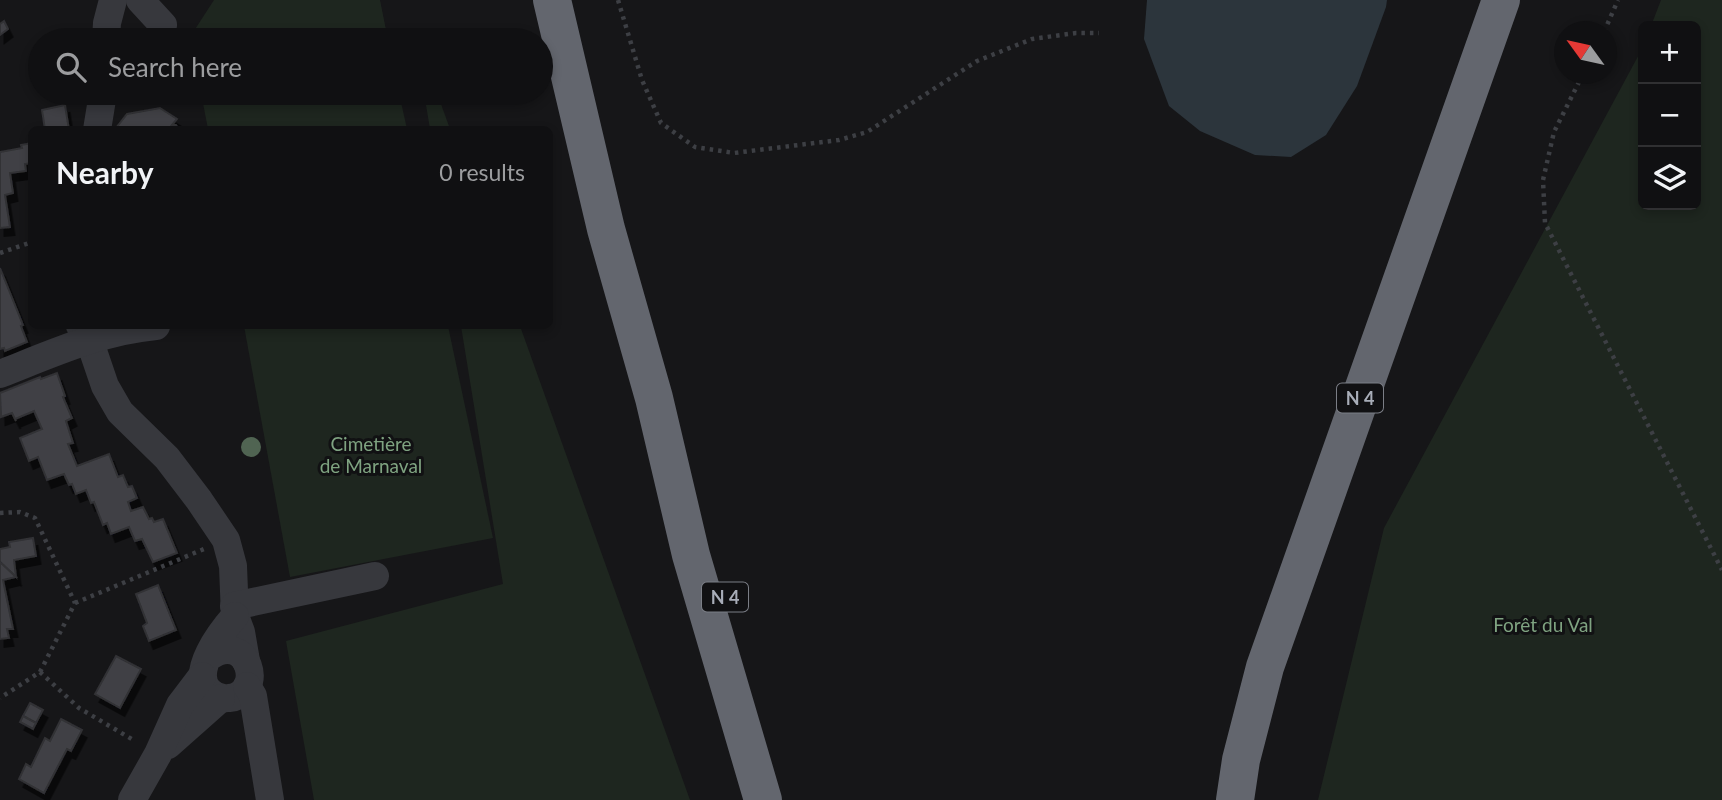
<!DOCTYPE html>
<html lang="en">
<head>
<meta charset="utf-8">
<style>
  body { margin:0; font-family:Lato,sans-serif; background:#19191b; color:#f1f3f6 }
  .controls { position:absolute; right:21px; top:21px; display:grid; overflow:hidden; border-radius:10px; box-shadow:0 4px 10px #0003 }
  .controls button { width:63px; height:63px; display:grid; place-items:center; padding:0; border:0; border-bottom:2px solid #303032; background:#101012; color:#f1f3f6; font:35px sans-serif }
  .compass { position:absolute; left:1554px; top:21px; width:63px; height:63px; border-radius:50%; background:#101012; box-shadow:0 4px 10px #0003; rotate:303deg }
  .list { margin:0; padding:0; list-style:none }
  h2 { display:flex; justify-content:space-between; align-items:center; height:91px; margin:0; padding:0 28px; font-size:30px }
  h2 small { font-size:23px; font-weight:400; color:#9c9d9f }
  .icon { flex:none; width:38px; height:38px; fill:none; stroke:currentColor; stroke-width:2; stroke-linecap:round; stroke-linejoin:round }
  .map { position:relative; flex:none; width:1722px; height:800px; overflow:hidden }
  .search { position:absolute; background:#101012; box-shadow:0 4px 10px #0003; left:28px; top:28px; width:525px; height:77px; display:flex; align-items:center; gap:18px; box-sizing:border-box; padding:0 24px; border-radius:38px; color:#9c9d9f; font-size:26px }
  .panel { position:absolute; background:#101012; box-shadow:0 4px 10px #0003; left:28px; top:126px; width:525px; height:203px; border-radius:10px }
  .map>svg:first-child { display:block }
</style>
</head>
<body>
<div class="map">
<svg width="1722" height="800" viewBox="0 0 1722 800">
  <defs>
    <filter id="shadow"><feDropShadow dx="4.5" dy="8" stdDeviation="0" flood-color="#0009"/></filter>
  </defs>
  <rect width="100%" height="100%" fill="#161618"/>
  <!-- green -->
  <g fill="#1e261f">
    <path d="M214 0H380L388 40H191L190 37Z"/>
    <path d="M1661 0H1722V800H1318L1384 528 1643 47V205H1696V26H1651Z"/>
    <path d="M201 93H399L407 129H208Z"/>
    <path d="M424 93H437L450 129H430Z"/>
    <path d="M244 326H448L493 538 290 577Z"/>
    <path d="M461 326H520L690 800H314L286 641 503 584Z"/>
  </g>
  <!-- water -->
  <path fill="#2c353c" d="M1147 0H1387L1386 7 1357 86 1326 135 1291 157 1255 155 1200 131 1169 106 1144 39Z"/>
  <!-- building -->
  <g fill="#404145" stroke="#303034" stroke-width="2" filter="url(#shadow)">
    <path d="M4 21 8 29 0 35V24Z"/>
    <path d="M65 105 69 130H45L42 110Z"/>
    <path d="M160 108 177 119 172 125H176L179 130 116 128 127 114Z"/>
    <path d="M32 143V163L25 164 26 171 10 173 13 193 5 195 10 227 0 228V152L22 148 21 145Z"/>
    <path d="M0 268 23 325 21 326 27 342 5 351 4 348 0 349Z"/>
    <path d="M57 373 65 396 63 397 72 418 66 421 73 443 68 444 77 466 109 454 118 477 123 475 128 487 132 486 137 498 128 502 131 511 143 507 149 519 152 518 154 522 163 519 177 553 153 562 142 539 135 541 129 527 111 534 107 523 103 525 94 502 91 503 86 490 76 494 72 484 69 485 64 474 47 480 38 457 29 461 20 438 42 429 34 411 15 419 16 421 12 413 1 417 0 393 40 377 41 379Z"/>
    <path d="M33 538 36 556 14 560 16 577 0 562V549L10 547 9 542Z"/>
    <path d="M0 562 16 577 3 580 13 629H7L9 638 0 639Z"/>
    <path d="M158 585 176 630 149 641 143 626 147 623 136 594Z"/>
    <path d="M116 656 141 669 120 708 95 694Z"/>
    <path d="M30 703 43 710 36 723 23 716Z"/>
    <path d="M23 716 36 723 33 729 20 722Z"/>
    <path d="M61 719 82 730 71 751 67 749 44 793 19 779 26 764 31 767 45 738 50 741Z"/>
  </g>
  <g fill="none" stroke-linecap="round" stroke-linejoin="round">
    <!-- path -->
    <g stroke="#3d3f44" stroke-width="4.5" stroke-dasharray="3.5 5" stroke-linecap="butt">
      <path d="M618 0 642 80 661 123 695 147 734 153 839 140 867 132 977 61 1032 39 1076 33H1099"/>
      <path d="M1604 32 1618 0"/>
      <path d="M1583 74 1554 132 1543 180 1545 223 1722 570"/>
      <path d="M0 253 32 242"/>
      <path d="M0 513 20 512 35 518 75 603 40 672 0 698"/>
      <path d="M75 603 204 549"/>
      <path d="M40 672 79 708 135 741"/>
    </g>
    <!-- minor -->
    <g stroke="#37383d" stroke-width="28">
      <path d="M140 0 163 25 159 40"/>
      <path d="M106 40 107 23 113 0"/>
      <path d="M97 130 103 93"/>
      <path d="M80 326 89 339 105 386 120 412 167 458 199 500 226 540 233 566 235 616 241 632 246 661"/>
      <path d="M0 374C51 354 101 331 156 326"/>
      <path d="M234 606 375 576"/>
      <path d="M209 657C248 629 267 694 229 698 222 699 214 696 209 691 190 672 221 632 235 616"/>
      <path d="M247 686 253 696 270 800"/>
      <path d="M168 745 221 698"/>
      <path d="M132 800 158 754 180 705 202 676"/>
    </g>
    <!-- highway -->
    <g stroke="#63666e" stroke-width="38">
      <path d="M552 0 606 229 654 398 691 555 763 800"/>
      <path d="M1235 800 1241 760 1265 667 1501 0"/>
    </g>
  </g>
  <!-- trees -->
  <circle fill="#506452" cx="251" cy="447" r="10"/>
  <g text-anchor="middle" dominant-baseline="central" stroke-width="6" stroke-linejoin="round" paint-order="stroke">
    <!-- shield labels -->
    <g fill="#111113" stroke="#7b7e86" stroke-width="2">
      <rect x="1337" y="383.5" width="46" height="29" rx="5"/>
      <rect x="702" y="582.5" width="46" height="29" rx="5"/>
    </g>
    <g font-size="18" font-weight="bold" fill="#a8adb8">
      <text x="1360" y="398">N 4</text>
      <text x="725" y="597">N 4</text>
    </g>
    <!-- park labels -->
    <g font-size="19" fill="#7fa381" stroke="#111113">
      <text x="371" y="443">Cimetière<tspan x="371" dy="22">de Marnaval</tspan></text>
      <text x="1543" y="624">Forêt du Val</text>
    </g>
  </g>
</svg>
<div class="controls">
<button>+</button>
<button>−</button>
<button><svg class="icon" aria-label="layers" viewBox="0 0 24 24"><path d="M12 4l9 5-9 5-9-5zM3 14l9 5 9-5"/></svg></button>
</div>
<svg class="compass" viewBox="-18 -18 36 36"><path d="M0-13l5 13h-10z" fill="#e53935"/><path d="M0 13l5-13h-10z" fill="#9c9d9f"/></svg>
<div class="search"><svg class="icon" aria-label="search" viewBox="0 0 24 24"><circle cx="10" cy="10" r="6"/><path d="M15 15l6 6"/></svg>Search here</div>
<section class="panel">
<h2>Nearby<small>0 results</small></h2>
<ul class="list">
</ul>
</section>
</div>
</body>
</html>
